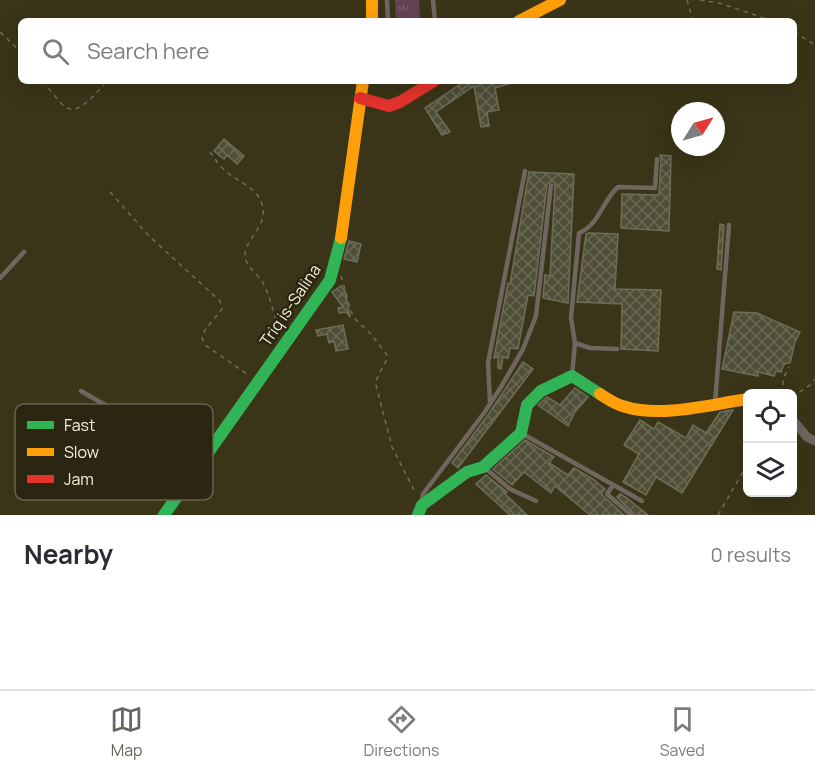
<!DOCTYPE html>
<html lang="en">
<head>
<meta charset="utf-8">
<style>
  body { margin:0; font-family:Manrope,sans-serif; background:#f2f2f3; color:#2b2b33 }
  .controls { position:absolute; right:18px; bottom:18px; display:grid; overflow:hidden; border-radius:9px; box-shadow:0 6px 24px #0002 }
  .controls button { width:54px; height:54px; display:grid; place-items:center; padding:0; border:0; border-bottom:2px solid #e1e1e2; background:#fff; color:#2b2b33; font:30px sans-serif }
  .compass { position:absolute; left:671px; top:102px; width:54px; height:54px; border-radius:50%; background:#fff; box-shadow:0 6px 24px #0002; rotate:53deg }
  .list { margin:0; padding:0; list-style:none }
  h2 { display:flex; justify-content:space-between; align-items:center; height:78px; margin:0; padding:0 24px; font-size:26px }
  h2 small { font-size:20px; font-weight:400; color:#7c7c81 }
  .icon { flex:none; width:33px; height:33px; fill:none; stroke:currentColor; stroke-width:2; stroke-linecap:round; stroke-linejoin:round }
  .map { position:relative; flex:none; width:815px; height:515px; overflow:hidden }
  .search { position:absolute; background:#fff; box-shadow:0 6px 24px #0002; left:18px; right:18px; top:18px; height:66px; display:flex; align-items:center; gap:15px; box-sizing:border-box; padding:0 21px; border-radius:9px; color:#7c7c81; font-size:22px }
  .sheet { height:174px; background:#fff }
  nav { display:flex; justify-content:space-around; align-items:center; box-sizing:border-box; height:84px; border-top:2px solid #e1e1e2; background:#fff; font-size:16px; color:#7c7c81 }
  nav a { display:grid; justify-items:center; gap:3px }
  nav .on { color:#69665f }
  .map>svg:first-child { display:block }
</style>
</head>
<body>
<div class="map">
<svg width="815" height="515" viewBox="0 0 815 515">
  <defs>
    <pattern id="grass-tufts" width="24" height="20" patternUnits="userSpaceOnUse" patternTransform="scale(1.5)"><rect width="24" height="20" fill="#644355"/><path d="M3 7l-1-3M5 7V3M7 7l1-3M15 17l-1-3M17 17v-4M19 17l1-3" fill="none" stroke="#7b5f6d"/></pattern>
    <pattern id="building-cross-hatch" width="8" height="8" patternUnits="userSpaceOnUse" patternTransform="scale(1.5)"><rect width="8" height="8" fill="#4f4f38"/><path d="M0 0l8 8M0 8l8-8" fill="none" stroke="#696954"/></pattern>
  </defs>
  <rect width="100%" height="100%" fill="#3a3518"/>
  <!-- grass -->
  <path fill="url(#grass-tufts)" d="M395 0H419L420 21H396Z"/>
  <!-- building -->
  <g fill="url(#building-cross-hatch)" stroke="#6e6e57" stroke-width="1.5">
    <path d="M465 81H512V83L495 88 499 110 487 112 489 126 481 127 474 86 436 112 450 132 442 135 425 108Z"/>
    <path d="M224 139 244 156 237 164 227 155 224 159 214 151Z"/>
    <path d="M660 155 671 156 669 231 621 228 622 194 659 195 661 159Z"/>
    <path d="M529 172 574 174 568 303 543 298 545 275 550 276 555 186 554 182 551 181 547 184 534 296 528 295 518 349 510 348 508 358 503 357 501 369 498 368V357L494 358 508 283 510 284Z"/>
    <path d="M720 224 724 225 721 270 717 269Z"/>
    <path d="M589 233 618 234 615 289 661 290 658 351 621 349 622 304 577 302 586 234Z"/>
    <path d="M349 241 361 244 357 262 344 259Z"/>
    <path d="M341 286 345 291 350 317 347 312 339 313 338 308 343 307 332 292Z"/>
    <path d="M734 312 757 313 800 332 795 342 790 363H786L783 366 781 372 776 371 774 376 758 372V376L722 369Z"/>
    <path d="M343 325 348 349 336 351 334 341 329 343 327 334 318 336 316 330Z"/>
    <path d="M523 362 533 369 458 468 452 463 488 415Z"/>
    <path d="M575 388 588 397 575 412 568 426 538 405 547 397 560 405Z"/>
    <path d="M733 410 682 493 656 477 646 495 623 482 639 454 624 445 640 420 654 429 658 422 686 438 693 425 706 433 720 412Z"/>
    <path d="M525 440 554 457 549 463 568 475 574 468 593 479 605 489 601 494 624 515H590L555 486 551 493 524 472 512 485 493 469Z"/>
    <path d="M486 475 507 492 505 494 527 515H510L476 484Z"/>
    <path d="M620 494 627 498 648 515H635L617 497Z"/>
  </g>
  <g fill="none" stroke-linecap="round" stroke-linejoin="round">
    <!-- path -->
    <g stroke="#726b60" stroke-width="1.5" stroke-dasharray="4.5 4.5" stroke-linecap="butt">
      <path d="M687 0 693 21"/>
      <path d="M700 0 723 4 772 21"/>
      <path d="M0 32 21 52"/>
      <path d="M794 32 815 45"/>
      <path d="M43 81C71 117 71 119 104 85"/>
      <path d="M210 152C215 159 221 168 228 173 240 183 257 188 262 204 269 227 245 237 245 256 246 267 258 274 263 283 271 297 273 316 281 331"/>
      <path d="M110 192 149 236 220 301 222 309 205 330 202 338 205 345 250 376"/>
      <path d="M341 276 353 317 371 334 387 355C387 366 376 373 376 385L392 447 416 494"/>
      <path d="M783 394V379L789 367"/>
      <path d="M792 397 813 383 815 379"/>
      <path d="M718 515 748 463"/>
    </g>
    <!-- lane -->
    <g stroke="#70665f" stroke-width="4.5">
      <path d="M387 0 388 21"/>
      <path d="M433 0 435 21"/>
      <path d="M0 278 24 252"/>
      <path d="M575 343 590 348 617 349"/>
      <path d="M572 376 575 343 571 318 579 233C600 224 602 201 618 187L655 188 657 159"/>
      <path d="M81 391 145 428 198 464"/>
      <path d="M490 402 488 363 525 171"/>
      <path d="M715 403 729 225"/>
      <path d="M521 433 642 501"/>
      <path d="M485 468 510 489 536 501"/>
      <path d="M613 485 607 494 631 515"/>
      <path d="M422 501 423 494 484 413 501 387 523 349 536 316 551 185"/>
    </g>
    <!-- street -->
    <path stroke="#70665f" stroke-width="9" d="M792 419 807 437 815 441"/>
    <!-- fast -->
    <g stroke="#30b455" stroke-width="12">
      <path d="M164 515 330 280 341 238"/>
      <path d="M418 515 422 505 467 472 483 467 521 433 527 405 541 391 572 376 600 394"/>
    </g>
    <!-- slow -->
    <g stroke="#ff9f0a" stroke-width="12">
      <path d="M372 0V21"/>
      <path d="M519 21 560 0"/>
      <path d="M341 238 363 81"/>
      <path d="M600 394C608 399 616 405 626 407 661 418 712 404 748 399"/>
    </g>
    <!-- jam -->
    <path stroke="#e5322d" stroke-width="12" d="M360 98 389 106 400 102 434 81"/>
  </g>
  <g text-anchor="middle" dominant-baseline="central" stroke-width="5" stroke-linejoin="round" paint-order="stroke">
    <!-- street labels -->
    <g font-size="16" fill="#f6f1d7" stroke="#2a2611">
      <text transform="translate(290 305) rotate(-56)">Triq is-Salina</text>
    </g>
  </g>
  <!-- legend -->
  <rect x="15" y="404" width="198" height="96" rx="9" fill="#2a2611" stroke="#67634c" stroke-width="1.5"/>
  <rect x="27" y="421" width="27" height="8" fill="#30b455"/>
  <rect x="27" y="448" width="27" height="8" fill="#ff9f0a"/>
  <rect x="27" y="475" width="27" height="8" fill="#e5322d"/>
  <g font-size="16" fill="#f6f1d7">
    <text x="64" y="431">Fast</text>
    <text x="64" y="458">Slow</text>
    <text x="64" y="485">Jam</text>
  </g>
</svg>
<div class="controls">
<button><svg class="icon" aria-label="locate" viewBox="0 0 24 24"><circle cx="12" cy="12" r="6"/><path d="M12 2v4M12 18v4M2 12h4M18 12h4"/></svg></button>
<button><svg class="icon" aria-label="layers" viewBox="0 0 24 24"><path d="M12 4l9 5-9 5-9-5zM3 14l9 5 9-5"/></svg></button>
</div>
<svg class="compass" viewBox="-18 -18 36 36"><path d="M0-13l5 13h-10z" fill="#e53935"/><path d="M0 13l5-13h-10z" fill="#7c7c81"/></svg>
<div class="search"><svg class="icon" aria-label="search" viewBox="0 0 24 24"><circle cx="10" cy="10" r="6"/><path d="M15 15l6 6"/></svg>Search here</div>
</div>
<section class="sheet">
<h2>Nearby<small>0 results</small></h2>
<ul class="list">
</ul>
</section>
<nav>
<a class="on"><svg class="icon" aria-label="map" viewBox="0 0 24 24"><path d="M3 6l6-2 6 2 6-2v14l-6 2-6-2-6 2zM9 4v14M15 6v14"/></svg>Map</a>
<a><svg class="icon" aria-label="directions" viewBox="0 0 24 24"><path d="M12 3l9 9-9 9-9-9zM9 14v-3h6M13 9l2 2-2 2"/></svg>Directions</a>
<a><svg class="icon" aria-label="saved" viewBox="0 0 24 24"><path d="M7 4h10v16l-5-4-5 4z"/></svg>Saved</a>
</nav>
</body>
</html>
